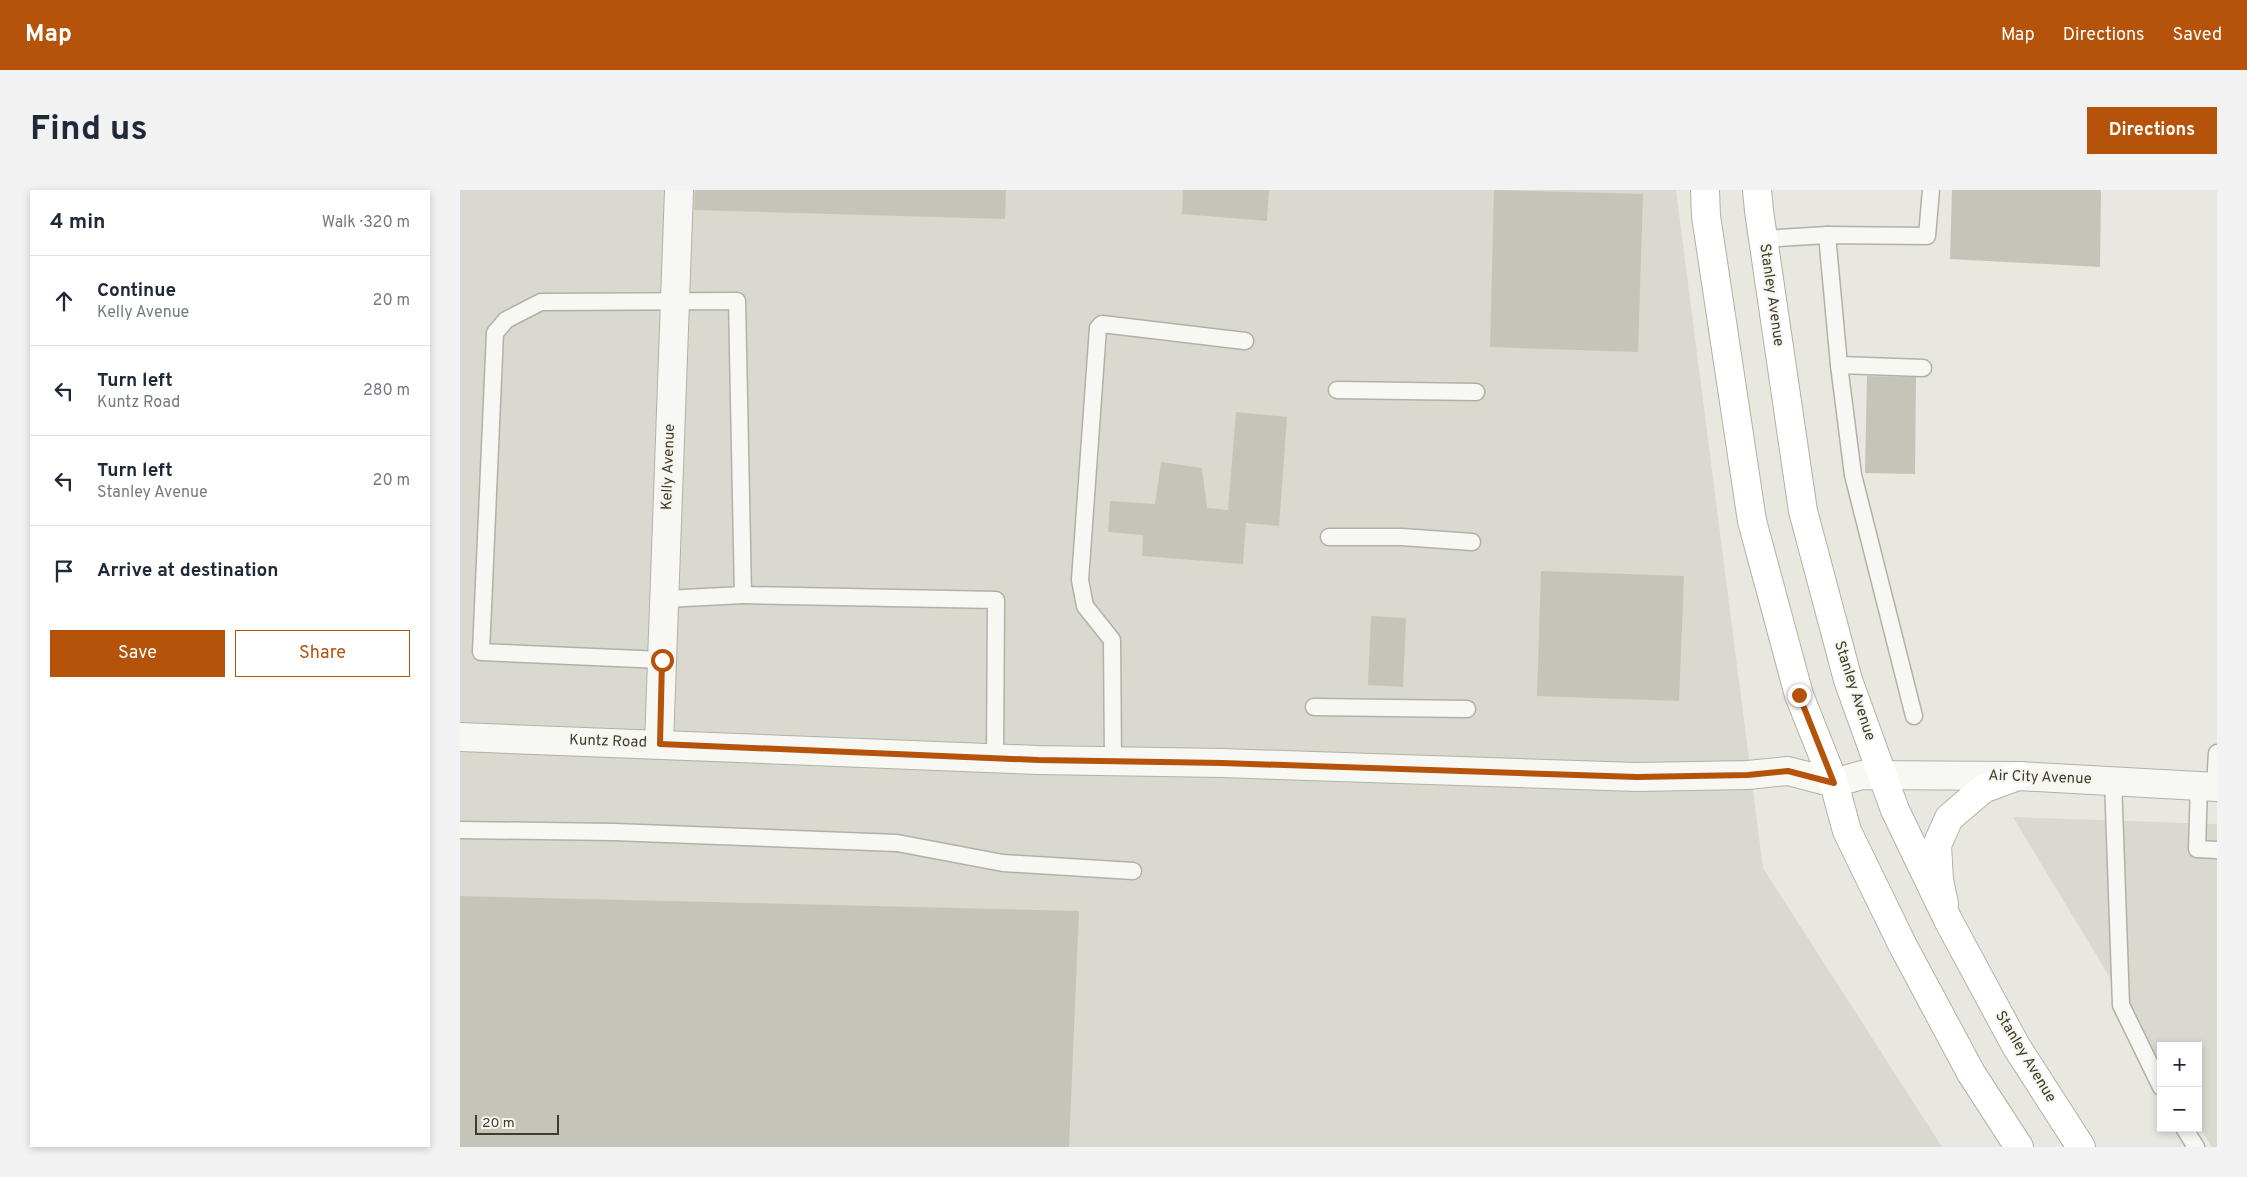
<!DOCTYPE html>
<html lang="en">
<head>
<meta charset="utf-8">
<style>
  body { margin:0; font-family:Overpass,sans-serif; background:#f2f2f3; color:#1f2937 }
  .controls { position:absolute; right:15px; bottom:15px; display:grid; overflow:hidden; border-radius:0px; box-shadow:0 2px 8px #0003 }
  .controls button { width:45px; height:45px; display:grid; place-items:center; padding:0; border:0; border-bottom:1px solid #e0e1e3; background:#fff; color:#1f2937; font:25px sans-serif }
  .scale { position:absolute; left:15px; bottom:12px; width:84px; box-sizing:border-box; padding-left:5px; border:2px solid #3e3d2a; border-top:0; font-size:14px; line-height:18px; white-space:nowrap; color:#3e3d2a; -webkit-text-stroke:4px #f6f5f0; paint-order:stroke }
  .stop { position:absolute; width:15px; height:15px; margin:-11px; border:4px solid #b45309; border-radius:50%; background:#fff }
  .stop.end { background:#b45309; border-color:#fff; box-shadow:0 1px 5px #0008 }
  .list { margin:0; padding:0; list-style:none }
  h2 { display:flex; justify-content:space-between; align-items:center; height:65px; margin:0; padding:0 20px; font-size:21px }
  h2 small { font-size:16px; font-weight:400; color:#747a83 }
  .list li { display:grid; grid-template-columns:32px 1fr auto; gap:15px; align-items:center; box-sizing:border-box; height:90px; padding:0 20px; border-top:1px solid #e0e1e3 }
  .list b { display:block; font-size:19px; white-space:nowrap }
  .list p { margin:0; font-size:16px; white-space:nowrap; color:#747a83 }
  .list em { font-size:16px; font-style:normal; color:#747a83 }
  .actions { display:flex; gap:10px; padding:15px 20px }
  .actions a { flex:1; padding:11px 0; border:1px solid #b45309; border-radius:0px; text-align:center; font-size:18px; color:#b45309 }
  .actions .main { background:#b45309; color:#fff }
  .icon { flex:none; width:28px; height:28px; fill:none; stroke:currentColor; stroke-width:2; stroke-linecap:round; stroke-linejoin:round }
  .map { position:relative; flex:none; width:1757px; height:957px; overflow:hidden; border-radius:0px }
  header { display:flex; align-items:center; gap:30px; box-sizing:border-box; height:70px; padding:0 25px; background:#b45309; color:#fff }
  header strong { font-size:24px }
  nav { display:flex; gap:28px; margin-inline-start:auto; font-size:18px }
  .intro { display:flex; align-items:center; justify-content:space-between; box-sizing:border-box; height:120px; padding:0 30px }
  h1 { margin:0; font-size:35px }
  .button { padding:12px 22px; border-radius:0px; background:#b45309; color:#fff; font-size:18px; font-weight:700 }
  main { display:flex; gap:30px; padding:0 30px }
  aside { flex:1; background:#fff; border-radius:0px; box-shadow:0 2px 8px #0003 }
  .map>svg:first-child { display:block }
</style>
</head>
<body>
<header>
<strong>Map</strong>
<nav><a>Map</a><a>Directions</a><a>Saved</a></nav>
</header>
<div class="intro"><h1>Find us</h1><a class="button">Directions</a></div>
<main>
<aside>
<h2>4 min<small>Walk · 320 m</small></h2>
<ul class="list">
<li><svg class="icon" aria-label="ahead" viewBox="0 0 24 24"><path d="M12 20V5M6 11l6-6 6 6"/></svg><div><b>Continue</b><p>Kelly Avenue</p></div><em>20 m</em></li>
<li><svg class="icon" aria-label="left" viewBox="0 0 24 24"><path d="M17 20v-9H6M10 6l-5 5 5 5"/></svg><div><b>Turn left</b><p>Kuntz Road</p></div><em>280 m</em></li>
<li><svg class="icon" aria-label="left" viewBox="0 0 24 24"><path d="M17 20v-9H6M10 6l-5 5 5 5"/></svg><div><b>Turn left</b><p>Stanley Avenue</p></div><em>20 m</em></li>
<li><svg class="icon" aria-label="arrive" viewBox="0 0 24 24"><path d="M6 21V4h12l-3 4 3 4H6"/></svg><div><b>Arrive at destination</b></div></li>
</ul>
<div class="actions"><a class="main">Save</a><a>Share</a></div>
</aside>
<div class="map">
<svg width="1757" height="957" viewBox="0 0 1757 957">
  <rect width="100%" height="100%" fill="#e8e8e1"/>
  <!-- built -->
  <g fill="#dad9cf">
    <path d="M0 0H1216L1303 678 1482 957H0Z"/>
    <path d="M1553 627 1757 634V957H1752L1738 935V856H1701V872Z"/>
  </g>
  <!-- building -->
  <g fill="#c5c4b8">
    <path d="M235 0H546L545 29 234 20Z"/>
    <path d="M723 0H809L807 31 722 24Z"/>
    <path d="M1034 0 1183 4 1178 162 1030 157Z"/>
    <path d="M1492 0H1641L1640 77 1490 69Z"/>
    <path d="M1407 186 1456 187 1455 284 1405 283Z"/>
    <path d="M776 222 827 227 819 336 786 333 783 374 682 366 683 345 648 342 650 311 695 314 701 272 742 278 747 318 768 320Z"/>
    <path d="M1081 381 1224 386 1219 511 1077 506Z"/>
    <path d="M911 426 946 428 943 497 908 495Z"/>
    <path d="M0 706 619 721 609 957H0Z"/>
  </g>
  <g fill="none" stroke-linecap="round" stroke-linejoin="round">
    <defs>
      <g id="service">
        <path d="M1367 45 1379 175 1393 285 1454 526"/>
        <path d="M1303 49 1367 45 1467 46 1471 0"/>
        <path d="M1379 175 1463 178"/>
        <path d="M877 200 1016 202"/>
        <path d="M869 347H942L1012 352"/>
        <path d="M283 405 536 410 535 568"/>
        <path d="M202 470 21 462 35 143 46 130 81 112 277 111 283 405 205 409"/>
        <path d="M854 517 1007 519"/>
        <path d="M653 571 652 450 625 416 620 390 638 138 642 134 785 151"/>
        <path d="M1653 590 1661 815 1701 897"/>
        <path d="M1739 595 1737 659 1757 660"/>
        <path d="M1755 596 1757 563"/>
        <path d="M0 640 154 642 437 653 543 673 673 681"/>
        <path d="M1724 938 1736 957"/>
      </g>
      <g id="minor">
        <path d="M0 547 578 570 762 573 1177 587 1288 585 1328 581 1374 593 1402 585 1558 586 1757 597"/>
        <path d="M199 554 219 0"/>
      </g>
      <path id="secondary" d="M1484 714 1479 690 1477 655 1489 628 1523 599 1558 586"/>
      <g id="primary">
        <path d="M1245 0 1246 26 1292 331 1339 505 1374 593 1387 641 1442 754 1511 883 1559 957"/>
        <path d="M1297 0 1299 21 1343 321 1388 490 1435 620 1488 730 1556 856 1621 957"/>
      </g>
    </defs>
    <!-- service casing -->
    <use href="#service" stroke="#b2b1a6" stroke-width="19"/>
    <!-- minor casing -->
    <use href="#minor" stroke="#b2b1a6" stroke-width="30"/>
    <!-- secondary casing -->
    <use href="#secondary" stroke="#b2b1a6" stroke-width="30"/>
    <!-- primary casing -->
    <use href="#primary" stroke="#b3b1a1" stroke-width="30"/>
    <!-- service -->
    <use href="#service" stroke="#f7f7f3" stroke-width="16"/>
    <!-- minor -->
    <use href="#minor" stroke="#f7f7f3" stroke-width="28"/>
    <!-- secondary -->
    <use href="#secondary" stroke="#fff" stroke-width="28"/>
    <!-- primary -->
    <use href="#primary" stroke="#fff" stroke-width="28"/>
  </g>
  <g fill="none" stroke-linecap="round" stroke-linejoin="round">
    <!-- route -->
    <path stroke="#b45309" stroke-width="6" d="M202 470 200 554 578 570 762 573 1177 587 1288 585 1328 581 1374 593 1339 505"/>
  </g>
  <g text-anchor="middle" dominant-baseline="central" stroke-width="4" stroke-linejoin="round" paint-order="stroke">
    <!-- street labels -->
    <g font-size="15" fill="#3e3d2a" stroke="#f6f5f0">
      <text transform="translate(1311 105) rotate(82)">Stanley Avenue</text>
      <text transform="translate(209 277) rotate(-88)">Kelly Avenue</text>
      <text transform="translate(1394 501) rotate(72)">Stanley Avenue</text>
      <text transform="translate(148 552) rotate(2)">Kuntz Road</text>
      <text transform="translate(1580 588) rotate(2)">Air City Avenue</text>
      <text transform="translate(1565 867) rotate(59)">Stanley Avenue</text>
    </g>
  </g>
</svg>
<div class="controls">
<button>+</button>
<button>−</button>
</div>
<div class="scale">20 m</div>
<div class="stop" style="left:202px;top:470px"></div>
<div class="stop end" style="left:1339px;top:505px"></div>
</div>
</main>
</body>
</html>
